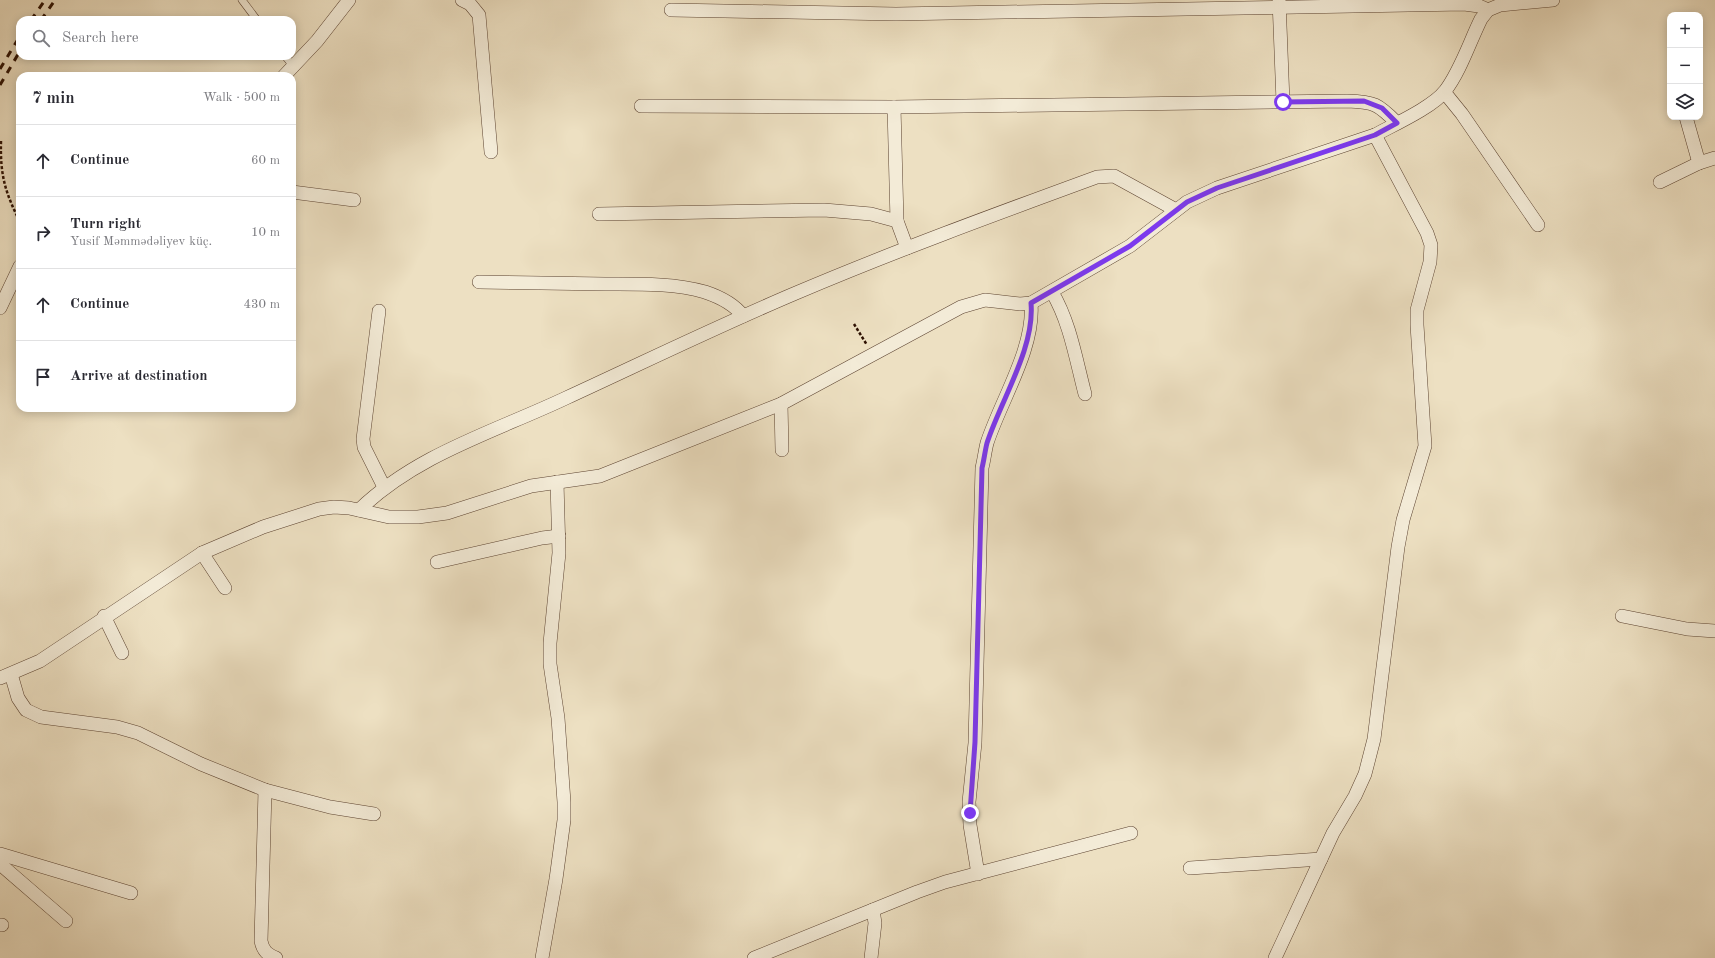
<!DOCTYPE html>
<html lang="en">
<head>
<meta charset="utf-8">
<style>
  body { margin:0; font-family:"Old Standard TT",serif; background:#f7f7f7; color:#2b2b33 }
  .controls { position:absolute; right:12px; top:12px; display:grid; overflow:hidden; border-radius:8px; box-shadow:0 2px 10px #0003 }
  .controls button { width:36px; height:36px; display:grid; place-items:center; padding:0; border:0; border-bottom:1px solid #e1e1e2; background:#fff; color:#2b2b33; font:20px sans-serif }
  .stop { position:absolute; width:12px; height:12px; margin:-9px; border:3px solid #7c3aed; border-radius:50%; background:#fff }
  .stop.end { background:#7c3aed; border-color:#fff; box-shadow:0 1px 4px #0008 }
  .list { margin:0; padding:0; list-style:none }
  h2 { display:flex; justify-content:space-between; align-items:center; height:52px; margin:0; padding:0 16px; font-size:17px }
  h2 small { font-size:13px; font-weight:400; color:#7c7c81 }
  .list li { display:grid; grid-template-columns:26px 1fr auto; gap:12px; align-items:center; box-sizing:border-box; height:72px; padding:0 16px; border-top:1px solid #e1e1e2 }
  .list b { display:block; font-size:15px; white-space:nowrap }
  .list p { margin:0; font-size:13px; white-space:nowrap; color:#7c7c81 }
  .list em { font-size:13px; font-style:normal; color:#7c7c81 }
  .icon { flex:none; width:22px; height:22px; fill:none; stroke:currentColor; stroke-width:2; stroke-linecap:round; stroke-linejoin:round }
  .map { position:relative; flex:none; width:1715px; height:958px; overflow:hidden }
  .search { position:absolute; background:#fff; box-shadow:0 2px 10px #0003; left:16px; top:16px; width:280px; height:44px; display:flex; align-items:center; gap:10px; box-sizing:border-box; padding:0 14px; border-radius:12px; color:#7c7c81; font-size:15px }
  .panel { position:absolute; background:#fff; box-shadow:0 2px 10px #0003; left:16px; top:72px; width:280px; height:340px; border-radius:12px }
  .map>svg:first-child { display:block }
</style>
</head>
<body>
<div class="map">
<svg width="1715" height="958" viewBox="0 0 1715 958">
  <rect width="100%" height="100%" fill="#ede0c2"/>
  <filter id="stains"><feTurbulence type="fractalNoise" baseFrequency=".005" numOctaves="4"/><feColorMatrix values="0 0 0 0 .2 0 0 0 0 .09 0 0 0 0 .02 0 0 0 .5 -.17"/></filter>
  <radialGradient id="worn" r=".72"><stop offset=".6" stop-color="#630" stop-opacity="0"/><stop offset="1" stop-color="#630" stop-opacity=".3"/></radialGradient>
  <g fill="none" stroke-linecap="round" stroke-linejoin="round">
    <defs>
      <g id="lane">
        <path d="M242 0 257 20"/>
        <path d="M285 56 294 67"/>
      </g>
      <g id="street">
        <path d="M462 0 470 4 479 15 491 152"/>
        <path d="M1279 0 1283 102"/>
        <path d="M671 10 896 14 1464 4 1479 6 1488 10"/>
        <path d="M284 76 317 41 349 0"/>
        <path d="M1445 93 1462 114 1538 225"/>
        <path d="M641 106 894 107 1347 101C1375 102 1378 104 1397 123"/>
        <path d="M894 107 897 221"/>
        <path d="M1686 117 1699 163 1715 158"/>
        <path d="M1660 182 1699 163"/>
        <path d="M292 192 354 200"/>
        <path d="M599 214 824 210 871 214 897 221 907 248"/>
        <path d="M479 282C521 283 563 283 605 284 636 284 675 283 705 292 720 297 734 304 743 316"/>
        <path d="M1052 292C1070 322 1076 360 1085 394"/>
        <path d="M0 308 20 266"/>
        <path d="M379 311 363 439 364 447 384 487"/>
        <path d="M781 404 782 450"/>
        <path d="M359 510C417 454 494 432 566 398 642 363 718 326 796 293 895 251 996 214 1097 177L1114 176 1176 210"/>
        <path d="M202 553 225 588"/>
        <path d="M437 562 542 538 559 536"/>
        <path d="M104 616 122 653"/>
        <path d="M1622 616 1687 629 1715 631"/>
        <path d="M11 674 18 698 26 710 41 717 117 727 138 733 201 764 265 790 330 807 374 814"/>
        <path d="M0 678 40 661 202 553 263 527 319 509 334 507 349 508 389 517H418L447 513 531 486 600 476 781 404 961 307 985 300 1020 304 1031 303 1130 246 1187 202 1217 188 1375 135C1393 125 1433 107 1445 91 1460 72 1470 41 1481 19L1488 10 1500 5 1553 0"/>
        <path d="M265 790 261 941C263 951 267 954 276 958"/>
        <path d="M0 854 131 893"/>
        <path d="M0 864 66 921"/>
        <path d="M1190 868 1321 859"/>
        <path d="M978 874 970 825 969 802 975 743 982 468C984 460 985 451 987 443 1001 400 1035 348 1031 303"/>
        <path d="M0 925H2"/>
        <path d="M542 958 556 879 564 820V802L558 718 550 664V643L559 553 557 482"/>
        <path d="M754 958 917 892 945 882 1131 833"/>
        <path d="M871 958 875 923 873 910"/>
        <path d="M1275 958 1333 833 1355 796 1365 774 1374 739 1398 547 1403 520 1425 446 1417 325V310L1430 262 1431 245 1427 233 1375 135"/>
      </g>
    </defs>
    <!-- lane casing -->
    <use href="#lane" stroke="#5c4331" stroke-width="8"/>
    <!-- street casing -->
    <use href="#street" stroke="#5c4331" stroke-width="14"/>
    <!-- path -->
    <g stroke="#2c0f01" stroke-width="2.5" stroke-dasharray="3 2" stroke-linecap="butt">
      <path d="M1 141C0 175 5 192 20 222"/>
      <path d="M854 324 867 345"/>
    </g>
    <!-- lane -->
    <use href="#lane" stroke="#f3ebd7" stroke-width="7"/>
    <!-- street -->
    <use href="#street" stroke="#f3ebd7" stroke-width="13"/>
    <!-- rail -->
    <g stroke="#2c0f01" stroke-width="3" stroke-dasharray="7 7" stroke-linecap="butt">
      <path d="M31 20 45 0"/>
      <path d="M41 20 55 0"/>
      <path d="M0 69 20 36"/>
      <path d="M0 85 20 51"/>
    </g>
  </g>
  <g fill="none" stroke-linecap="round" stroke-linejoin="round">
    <!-- route -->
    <path stroke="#7c3aed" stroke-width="5" d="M970 813 975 742 982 468C984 460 985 451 987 443 1001 400 1035 348 1031 303L1130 246 1187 202 1217 188 1375 135 1397 123 1382 108 1364 101 1283 102"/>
  </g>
  <rect width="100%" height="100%" filter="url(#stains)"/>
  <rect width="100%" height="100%" fill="url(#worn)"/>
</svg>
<div class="controls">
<button>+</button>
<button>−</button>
<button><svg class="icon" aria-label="layers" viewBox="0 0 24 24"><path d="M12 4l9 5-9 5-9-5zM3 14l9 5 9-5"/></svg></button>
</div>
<div class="stop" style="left:1283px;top:102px"></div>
<div class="stop end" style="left:970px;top:813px"></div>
<div class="search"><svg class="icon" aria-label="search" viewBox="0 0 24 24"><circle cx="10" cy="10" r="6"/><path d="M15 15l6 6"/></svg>Search here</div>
<section class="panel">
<h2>7 min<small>Walk · 500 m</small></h2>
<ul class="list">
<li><svg class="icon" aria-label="ahead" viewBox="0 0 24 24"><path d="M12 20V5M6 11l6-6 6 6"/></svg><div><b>Continue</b></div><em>60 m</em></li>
<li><svg class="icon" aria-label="right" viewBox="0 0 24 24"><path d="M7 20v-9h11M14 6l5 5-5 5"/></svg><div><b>Turn right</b><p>Yusif Məmmədəliyev küç.</p></div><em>10 m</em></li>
<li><svg class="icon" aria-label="ahead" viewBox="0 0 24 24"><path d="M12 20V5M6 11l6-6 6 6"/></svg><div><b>Continue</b></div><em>430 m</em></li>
<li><svg class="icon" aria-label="arrive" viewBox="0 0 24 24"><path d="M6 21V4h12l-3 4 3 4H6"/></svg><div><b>Arrive at destination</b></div></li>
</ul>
</section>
</div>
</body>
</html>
